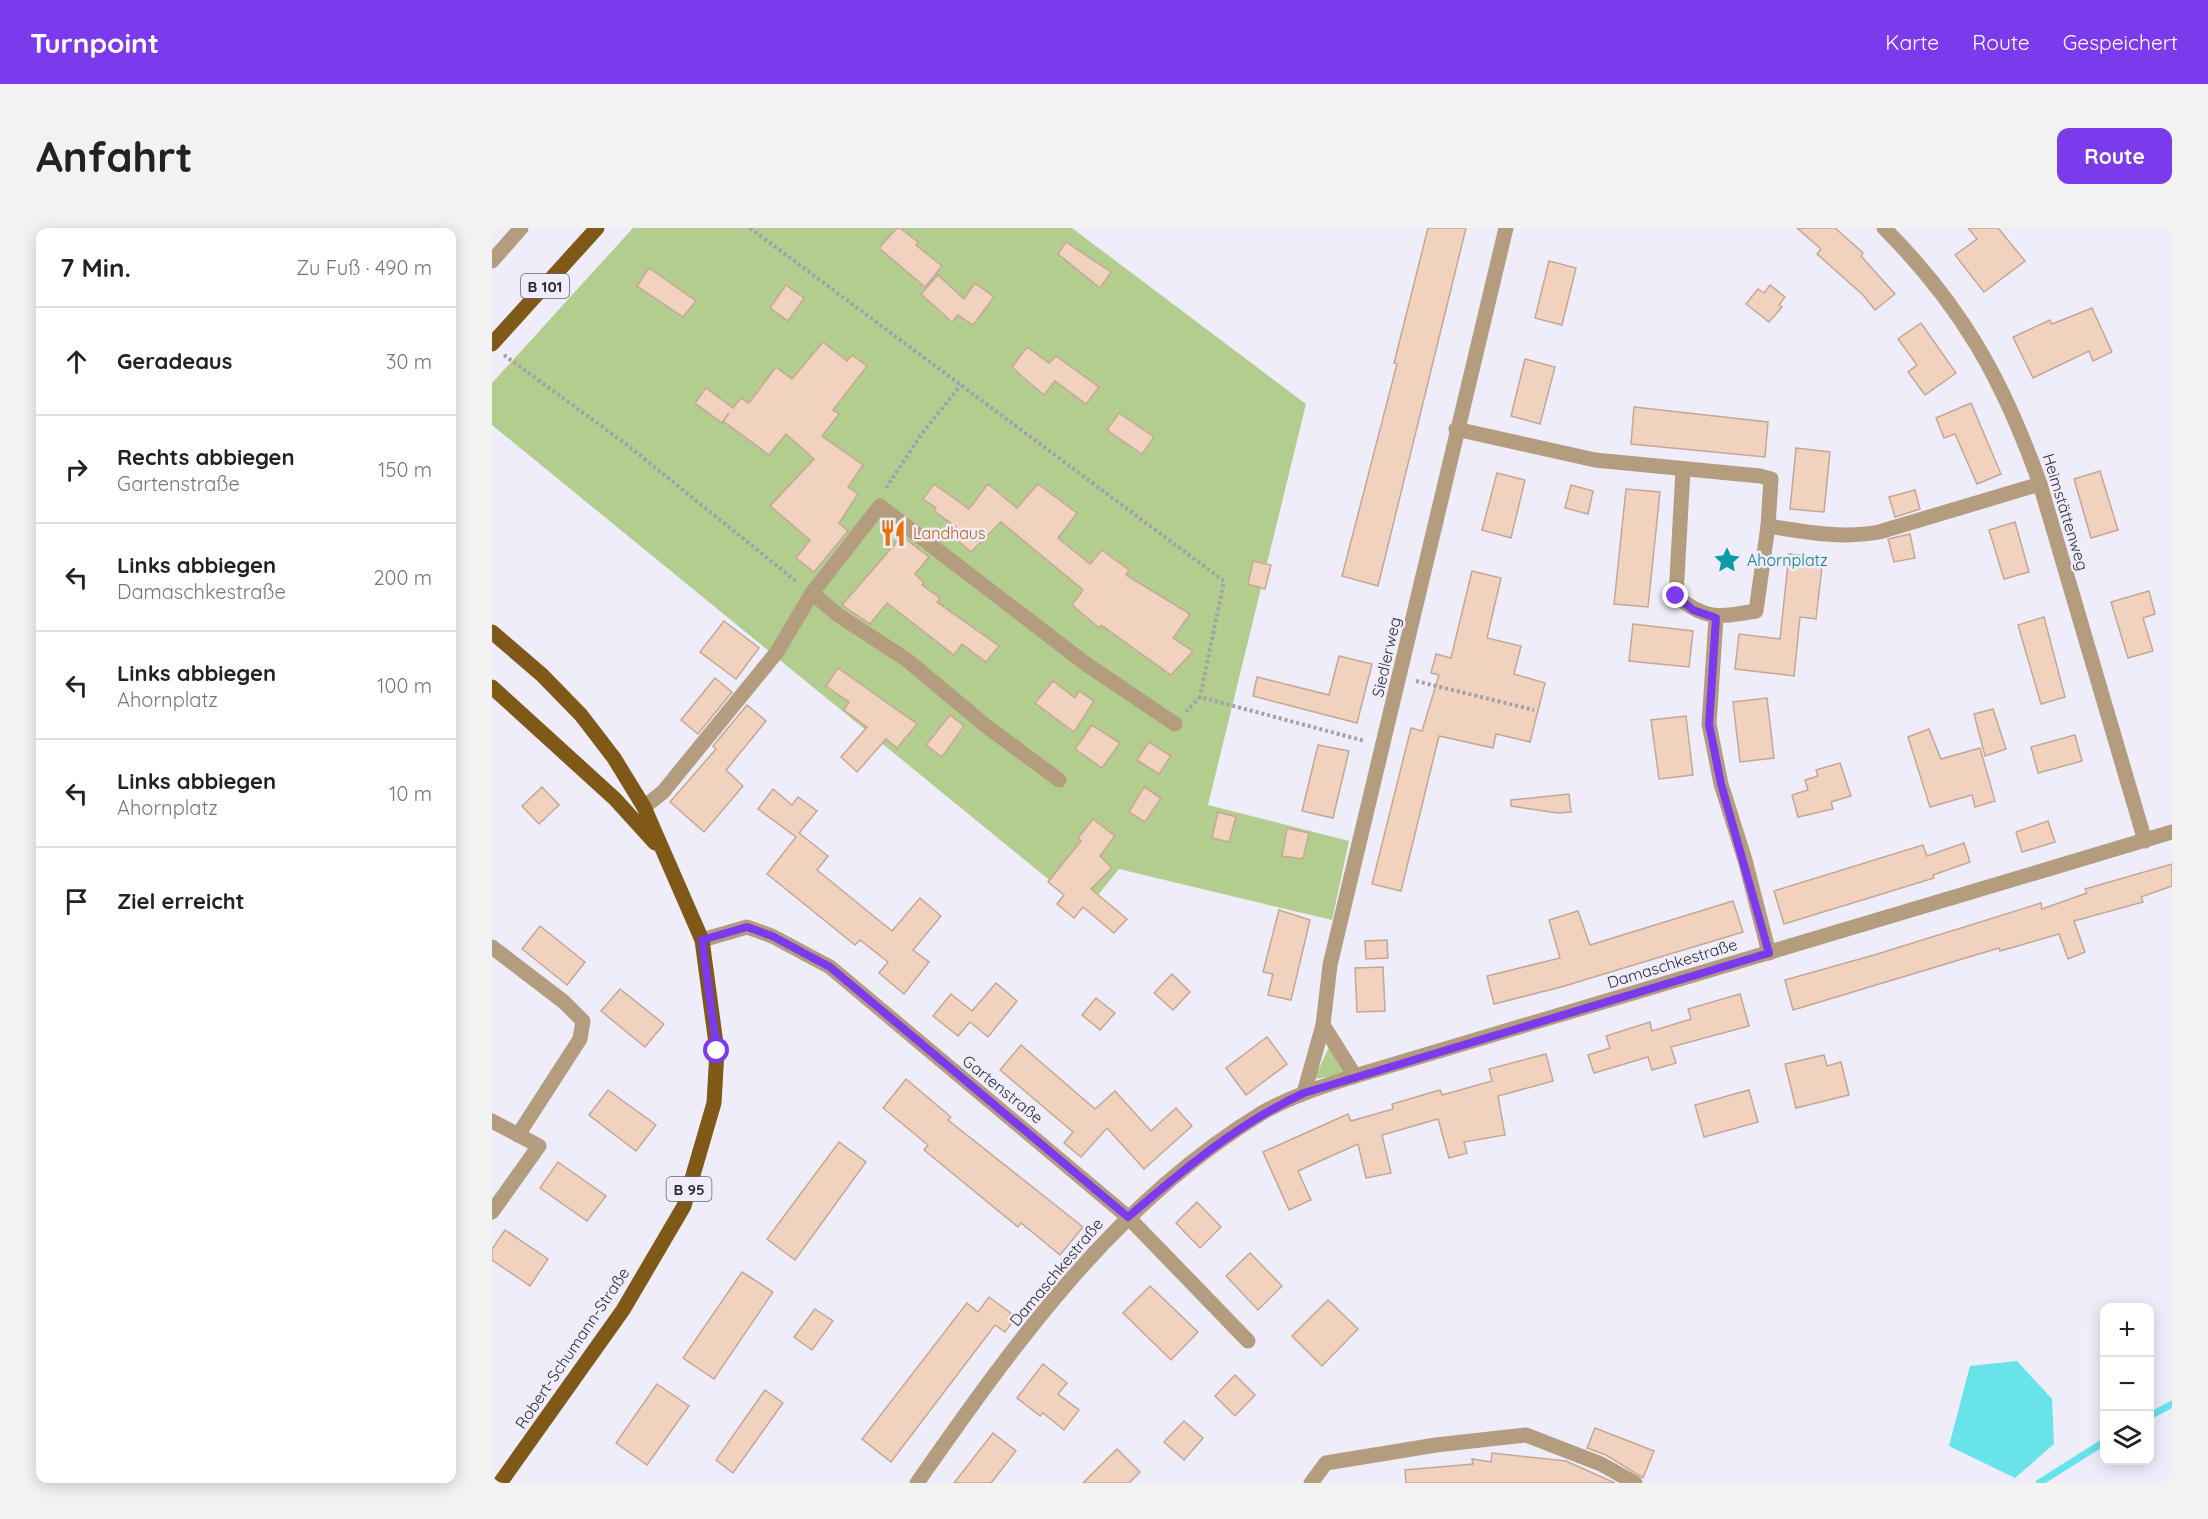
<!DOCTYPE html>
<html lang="de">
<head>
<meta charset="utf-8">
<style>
  body { margin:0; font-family:Quicksand,sans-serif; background:#f2f2f2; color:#222 }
  .controls { position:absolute; right:18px; bottom:18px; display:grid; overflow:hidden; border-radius:12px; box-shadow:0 3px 15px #0003 }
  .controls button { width:54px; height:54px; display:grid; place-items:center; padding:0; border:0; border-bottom:2px solid #e0e0e0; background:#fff; color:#222; font:30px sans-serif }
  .stop { position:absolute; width:18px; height:18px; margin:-14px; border:4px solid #7c3aed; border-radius:50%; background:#fff }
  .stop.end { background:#7c3aed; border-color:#fff; box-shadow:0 2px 6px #0008 }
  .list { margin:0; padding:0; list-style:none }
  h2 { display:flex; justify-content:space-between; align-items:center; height:78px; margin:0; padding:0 24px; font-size:26px }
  h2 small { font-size:20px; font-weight:400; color:#767676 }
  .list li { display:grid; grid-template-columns:39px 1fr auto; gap:18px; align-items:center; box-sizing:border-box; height:108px; padding:0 24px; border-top:2px solid #e0e0e0 }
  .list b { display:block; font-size:22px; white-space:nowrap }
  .list p { margin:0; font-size:20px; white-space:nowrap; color:#767676 }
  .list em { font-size:20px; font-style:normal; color:#767676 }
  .icon { flex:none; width:33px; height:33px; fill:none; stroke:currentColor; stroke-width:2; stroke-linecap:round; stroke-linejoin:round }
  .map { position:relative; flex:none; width:1680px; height:1255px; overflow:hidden; border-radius:12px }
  header { display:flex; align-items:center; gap:36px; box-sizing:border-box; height:84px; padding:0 30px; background:#7c3aed; color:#fff }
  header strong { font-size:28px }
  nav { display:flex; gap:33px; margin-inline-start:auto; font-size:21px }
  .intro { display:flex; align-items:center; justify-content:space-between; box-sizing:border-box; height:144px; padding:0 36px }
  h1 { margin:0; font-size:42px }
  .button { padding:15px 27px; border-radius:12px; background:#7c3aed; color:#fff; font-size:21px; font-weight:700 }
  main { display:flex; gap:36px; padding:0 36px }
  aside { flex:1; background:#fff; border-radius:12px; box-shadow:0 3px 15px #0003 }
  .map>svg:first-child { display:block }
</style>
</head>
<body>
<header>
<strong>Turnpoint</strong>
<nav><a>Karte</a><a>Route</a><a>Gespeichert</a></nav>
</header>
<div class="intro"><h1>Anfahrt</h1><a class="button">Route</a></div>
<main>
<aside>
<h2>7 Min.<small>Zu Fuß · 490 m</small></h2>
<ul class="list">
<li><svg class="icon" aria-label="ahead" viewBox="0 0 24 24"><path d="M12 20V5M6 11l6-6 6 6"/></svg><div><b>Geradeaus</b></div><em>30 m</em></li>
<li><svg class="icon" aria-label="right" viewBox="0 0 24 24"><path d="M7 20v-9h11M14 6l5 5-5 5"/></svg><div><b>Rechts abbiegen</b><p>Gartenstraße</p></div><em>150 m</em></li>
<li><svg class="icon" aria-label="left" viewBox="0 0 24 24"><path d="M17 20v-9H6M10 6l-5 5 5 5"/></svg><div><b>Links abbiegen</b><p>Damaschkestraße</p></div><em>200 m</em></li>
<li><svg class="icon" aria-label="left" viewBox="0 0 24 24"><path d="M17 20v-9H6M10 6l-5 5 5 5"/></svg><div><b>Links abbiegen</b><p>Ahornplatz</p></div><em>100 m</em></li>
<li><svg class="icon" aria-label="left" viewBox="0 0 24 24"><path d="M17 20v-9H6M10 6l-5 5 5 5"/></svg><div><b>Links abbiegen</b><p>Ahornplatz</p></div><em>10 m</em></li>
<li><svg class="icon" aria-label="arrive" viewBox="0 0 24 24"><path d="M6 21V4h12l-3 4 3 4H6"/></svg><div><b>Ziel erreicht</b></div></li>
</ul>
</aside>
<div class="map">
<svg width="1680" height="1255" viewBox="0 0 1680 1255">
  <rect width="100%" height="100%" fill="#efedfa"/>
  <!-- green -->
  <g fill="#b3cd8e">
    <path d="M141 0H580L814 176 716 577 857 613 840 692 627 641 594 682 0 197V155Z"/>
    <path d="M837 819 855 846 822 851Z"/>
  </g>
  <!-- water -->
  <path fill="#68e3ea" d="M1525 1133 1560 1171 1562 1216 1523 1250 1457 1218 1478 1138Z"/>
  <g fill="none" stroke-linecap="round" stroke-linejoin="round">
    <!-- stream -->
    <g stroke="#68e3ea" stroke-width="7">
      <path d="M1658 1188 1680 1176"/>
      <path d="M1547 1255 1612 1214"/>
    </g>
  </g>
  <!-- building -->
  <g fill="#f0d2be" stroke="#c4a794" stroke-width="1.5">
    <path d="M405 0H408L426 14 424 17 450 38 433 59 387 20Z"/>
    <path d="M936 0H974L886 358 850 348 905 136 902 135Z"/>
    <path d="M1305 0H1343L1371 25 1369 28 1403 66 1383 82 1371 67 1325 26 1329 21Z"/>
    <path d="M1476 0H1506L1533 33 1492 64 1463 27 1485 11Z"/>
    <path d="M574 14 619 44 608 60 566 26Z"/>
    <path d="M1057 33 1084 40 1070 97 1043 90Z"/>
    <path d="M157 40 204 73 191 89 145 58Z"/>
    <path d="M446 47 472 71 483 55 502 69 481 97 466 87 460 94 429 66Z"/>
    <path d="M294 57 312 70 296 93 278 80Z"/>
    <path d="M1278 57 1293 69 1287 77 1290 79 1277 94 1254 76 1266 61 1272 65Z"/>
    <path d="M1600 80 1620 124 1601 133 1597 123 1541 150 1521 109 1558 92 1560 96Z"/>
    <path d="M1429 95 1464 145 1433 167 1416 144 1425 137 1406 111Z"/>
    <path d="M331 114 355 133 360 127 375 138 341 182 347 186 330 208 371 237 356 259 366 266 347 295 356 303 322 344 304 330 318 312 278 278 322 231 294 206 277 227 231 193 237 185 230 195 203 175 214 160 241 180 249 170 257 175 284 139 300 151Z"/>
    <path d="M535 119 557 135 564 128 607 159 594 176 563 153 552 167 533 151 520 139Z"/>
    <path d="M1033 131 1063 139 1048 196 1019 188Z"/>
    <path d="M1479 175 1509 246 1485 256 1463 206 1452 210 1444 190Z"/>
    <path d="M1142 179 1276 194 1273 229 1139 216Z"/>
    <path d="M627 185 662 209 650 226 615 202Z"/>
    <path d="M1304 220 1338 224 1332 284 1298 281Z"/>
    <path d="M1608 243 1626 302 1599 310 1582 251Z"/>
    <path d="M1005 245 1033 252 1019 310 990 302Z"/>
    <path d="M442 256 477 281 496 256 525 280 546 256 585 285 566 310 598 336 610 322 637 342 634 347 698 386 681 410 701 423 679 447 609 397 607 400 580 377 591 362 509 294 479 324 458 306 464 299 442 283 444 280 431 271Z"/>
    <path d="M1079 257 1101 263 1096 286 1073 280Z"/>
    <path d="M1134 261 1168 264 1156 379 1122 376Z"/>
    <path d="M1423 262 1428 281 1403 289 1397 269Z"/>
    <path d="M1523 294 1537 344 1512 351 1497 302Z"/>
    <path d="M1418 306 1423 330 1402 334 1396 311Z"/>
    <path d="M410 308 437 329 423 346 432 355 430 357 448 370 445 374 507 418 494 434 470 416 462 427 395 375 378 396 350 377Z"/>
    <path d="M1297 326 1331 330 1324 391 1308 389 1302 448 1243 441 1247 406 1288 411Z"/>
    <path d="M761 333 779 337 773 361 756 356Z"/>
    <path d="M980 343 1009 350 995 410 1029 418 1022 446 1053 455 1038 514 1004 506 1001 520 947 508 909 663 880 656 919 500 930 503 947 447 939 445 944 426 959 430Z"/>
    <path d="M1657 363 1663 386 1651 390 1661 423 1636 430 1619 374Z"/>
    <path d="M1552 389 1573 469 1549 476 1526 397Z"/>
    <path d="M232 393 267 420 244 451 208 424Z"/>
    <path d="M1141 396 1201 403 1197 439 1137 433Z"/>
    <path d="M847 428 880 436 865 495 761 468 765 449 837 467Z"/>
    <path d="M346 440 425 496 405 520 394 511 365 544 349 529 375 499 352 482 357 474 334 458Z"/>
    <path d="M223 450 240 464 206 506 189 492Z"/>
    <path d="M561 453 583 470 587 463 602 473 582 504 543 475Z"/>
    <path d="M1275 470 1282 530 1248 534 1241 474Z"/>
    <path d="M255 477 274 493 234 542 251 558 212 604 178 574 224 521 221 518Z"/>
    <path d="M1501 481 1514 521 1493 528 1482 486Z"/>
    <path d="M458 487 472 498 450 529 434 517Z"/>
    <path d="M1194 488 1201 547 1167 551 1159 492Z"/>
    <path d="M600 497 628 515 610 540 583 521Z"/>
    <path d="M1437 501 1449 531 1488 520 1503 573 1483 579 1480 567 1438 579 1416 509Z"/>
    <path d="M1583 507 1590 533 1546 545 1539 519Z"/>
    <path d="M657 514 679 528 667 546 645 532Z"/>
    <path d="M826 517 857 523 841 590 810 583Z"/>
    <path d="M1348 535 1359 568 1339 574 1341 581 1306 589 1300 567 1316 562 1313 552 1326 548 1324 542Z"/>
    <path d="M50 559 67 577 47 596 30 578Z"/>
    <path d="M652 559 669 570 653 594 637 584Z"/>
    <path d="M281 561 300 577 306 569 325 583 307 605 336 628 325 642 400 703 428 670 449 688 421 722 437 734 412 766 387 745 396 734 368 712 363 717 275 646 304 609 266 581Z"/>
    <path d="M1077 566 1079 584 1065 585 1019 578V572Z"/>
    <path d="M726 584 744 589 737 614 720 610Z"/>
    <path d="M601 591 623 608 608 628 620 640 599 661 635 691 622 705 591 679 582 690 565 676 572 667 556 654 589 613 586 610Z"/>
    <path d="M1556 593 1563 614 1530 624 1524 604Z"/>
    <path d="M795 600 817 605 811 631 790 628Z"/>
    <path d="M1472 615 1478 634 1441 647 1442 650 1292 696 1282 663 1431 617 1435 628Z"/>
    <path d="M1680 636V658L1649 669 1651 674 1582 693 1593 724 1576 731 1567 706 1508 723 1507 720 1301 782 1293 752 1382 727 1549 675 1550 681 1595 665 1593 661Z"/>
    <path d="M1241 673 1251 704 1069 759 1002 776 995 748 1068 730 1057 692 1086 683 1098 717Z"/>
    <path d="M787 682 818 692 799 772 776 767 781 746 771 744Z"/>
    <path d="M48 698 93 734 75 757 30 721Z"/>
    <path d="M895 712 896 730 874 731 873 713Z"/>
    <path d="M891 739 893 783 865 784 863 740Z"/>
    <path d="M680 746 698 764 681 782 662 765Z"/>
    <path d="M504 755 525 773 496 809 478 794 466 808 441 788 459 766 480 783Z"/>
    <path d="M128 761 172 796 153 819 109 783Z"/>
    <path d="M1248 766 1257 798 1179 819 1184 835 1160 842 1156 829 1102 845 1096 827 1118 820 1114 808 1158 794 1160 803 1199 791 1196 781Z"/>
    <path d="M604 770 623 785 608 802 590 787Z"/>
    <path d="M775 809 795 836 754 867 734 840Z"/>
    <path d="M529 817 603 881 623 863 659 903 684 880 700 898 652 941 615 900 589 929 572 915 581 904 508 842Z"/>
    <path d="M1054 826 1061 853 1006 868 1013 907 972 914 975 925 957 930 946 891 890 907 899 945 874 950 866 916 806 943 819 972 797 982 771 924 856 886 859 893 901 881 900 876 948 862 950 867 1000 853 997 841Z"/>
    <path d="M1332 827 1335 838 1349 834 1357 867 1304 880 1293 836Z"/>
    <path d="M414 851 459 889 456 892 591 999 568 1027 529 995 526 999 432 922 436 917 391 880Z"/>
    <path d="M116 862 164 897 144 923 97 887Z"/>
    <path d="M1257 862 1266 894 1212 909 1203 877Z"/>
    <path d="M347 914 374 934 303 1032 275 1011Z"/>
    <path d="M66 934 114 968 95 993 48 960Z"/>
    <path d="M705 974 729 999 708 1020 684 995Z"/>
    <path d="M13 1002 56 1031 38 1058 0 1032V1021Z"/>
    <path d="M758 1025 790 1058 766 1082 734 1048Z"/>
    <path d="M250 1044 281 1064 222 1151 191 1130Z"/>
    <path d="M658 1058 706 1104 679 1132 631 1085Z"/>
    <path d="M497 1069 524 1089 513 1104 503 1097 399 1234 370 1211 475 1075 486 1084Z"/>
    <path d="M836 1072 866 1101 830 1138 800 1108Z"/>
    <path d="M323 1081 341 1093 320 1122 302 1109Z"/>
    <path d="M551 1136 575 1155 566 1166 587 1182 572 1202 551 1185 548 1188 525 1170Z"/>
    <path d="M743 1147 763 1167 743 1188 723 1168Z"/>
    <path d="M165 1156 197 1178 155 1237 124 1215Z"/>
    <path d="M273 1162 291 1175 241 1245 224 1232Z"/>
    <path d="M692 1193 711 1210 692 1232 672 1214Z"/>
    <path d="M1103 1200 1162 1223 1151 1250 1114 1227 1095 1220Z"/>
    <path d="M501 1205 524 1223 499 1255H462Z"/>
    <path d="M625 1221 648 1244 637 1255H591Z"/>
    <path d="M1000 1225 1074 1233 1123 1255H914L913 1242 981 1236 980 1231 999 1234Z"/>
  </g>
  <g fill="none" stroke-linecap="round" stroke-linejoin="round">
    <!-- path -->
    <g stroke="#a2a0ad" stroke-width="4" stroke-dasharray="3 3" stroke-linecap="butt">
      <path d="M258 0 732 353 708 469"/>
      <path d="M12 127 134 216 305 354"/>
      <path d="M394 260 431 204 469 157"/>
      <path d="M924 453 1042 482"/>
      <path d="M694 484 708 469 873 513"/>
    </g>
    <!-- minor -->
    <g stroke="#b49d7f" stroke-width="15">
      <path d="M1392 0C1470 78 1511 152 1548 256L1653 613"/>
      <path d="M0 33 29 0"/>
      <path d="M964 201 1103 232 1268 248 1279 251 1276 298C1312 304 1351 311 1387 304L1548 256"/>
      <path d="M1191 242 1184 368C1214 393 1228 389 1264 383L1276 298"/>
      <path d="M320 365 346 387 415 432 494 498 567 552"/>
      <path d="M1224 390 1217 496 1229 556 1253 632 1277 725"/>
      <path d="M152 579 171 564 285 424 320 365 388 278 594 436 683 496"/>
      <path d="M210 712 255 699 280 708 338 739 636 989 756 1113"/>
      <path d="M0 719 72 774 91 793 88 811 26 907"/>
      <path d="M831 797 863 848"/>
      <path d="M812 865 831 797 838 737 1014 0"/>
      <path d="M0 893 47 918 0 984"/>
      <path d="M425 1255C523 1115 622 975 770 885 799 868 832 858 863 848L1680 604"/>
      <path d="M819 1255 834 1235 944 1217 1034 1207 1109 1236 1143 1255"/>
    </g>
    <!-- major -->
    <g stroke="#805817" stroke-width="15">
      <path d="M0 116 105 0"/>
      <path d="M0 404 50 447 89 487 122 530 152 579 210 712 225 823 222 875 192 978 131 1082 8 1255"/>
      <path d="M0 459 123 571 163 615"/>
    </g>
  </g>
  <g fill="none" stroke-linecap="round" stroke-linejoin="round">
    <!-- route -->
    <path stroke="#7c3aed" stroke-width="8" d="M225 823 210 712 255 699 280 708 338 739 636 989C691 942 745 896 812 865L1277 725 1229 556 1217 496 1224 390 1201 382 1184 368"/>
  </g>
  <!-- icons -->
  <defs>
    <symbol id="restaurant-bare" viewBox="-9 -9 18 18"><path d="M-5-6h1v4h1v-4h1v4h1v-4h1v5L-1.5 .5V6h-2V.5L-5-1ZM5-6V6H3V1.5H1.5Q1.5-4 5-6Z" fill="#e8710a" stroke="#efedfa" stroke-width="2.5" paint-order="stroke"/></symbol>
    <symbol id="sight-bare" viewBox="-9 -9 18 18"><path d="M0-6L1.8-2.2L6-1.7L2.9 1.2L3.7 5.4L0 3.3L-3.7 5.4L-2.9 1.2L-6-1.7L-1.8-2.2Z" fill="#0f9aa8" stroke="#efedfa" stroke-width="2.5" paint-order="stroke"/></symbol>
  </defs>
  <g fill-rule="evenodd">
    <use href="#restaurant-bare" x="382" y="286" width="38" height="38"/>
    <use href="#sight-bare" x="1216" y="313" width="38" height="38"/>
  </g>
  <g text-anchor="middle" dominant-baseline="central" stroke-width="5" stroke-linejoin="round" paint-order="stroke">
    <!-- shield labels -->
    <g fill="#efedfa" stroke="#676572" stroke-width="1.5">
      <rect x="29" y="46" width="48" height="24" rx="4.5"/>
      <rect x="174.5" y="949" width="45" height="24" rx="4.5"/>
    </g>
    <g font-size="15" font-weight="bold" fill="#2d2b37">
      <text x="53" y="58">B 101</text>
      <text x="197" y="961">B 95</text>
    </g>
    <!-- street labels -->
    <g font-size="16" fill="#2d2b37" stroke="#efedfa">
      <text transform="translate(1574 284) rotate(73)">Heimstättenweg</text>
      <text transform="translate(894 429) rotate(-77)">Siedlerweg</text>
      <text transform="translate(1180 735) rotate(-17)">Damaschkestraße</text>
      <text transform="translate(511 861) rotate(39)">Gartenstraße</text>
      <text transform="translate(564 1044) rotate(-50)">Damaschkestraße</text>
      <text transform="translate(80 1120) rotate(-56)">Robert-Schumann-Straße</text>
    </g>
    <!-- food labels -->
    <g font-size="16" fill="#c56008" stroke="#efedfa" text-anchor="start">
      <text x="421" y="305">Landhaus</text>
    </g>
    <!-- culture labels -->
    <g font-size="16" fill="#0d838f" stroke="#efedfa" text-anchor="start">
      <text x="1255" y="332">Ahornplatz</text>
    </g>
  </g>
</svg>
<div class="controls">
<button>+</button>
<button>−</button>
<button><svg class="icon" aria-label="layers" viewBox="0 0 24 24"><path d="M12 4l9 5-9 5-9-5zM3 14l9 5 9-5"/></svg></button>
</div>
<div class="stop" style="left:225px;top:823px"></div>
<div class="stop end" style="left:1184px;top:368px"></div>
</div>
</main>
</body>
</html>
